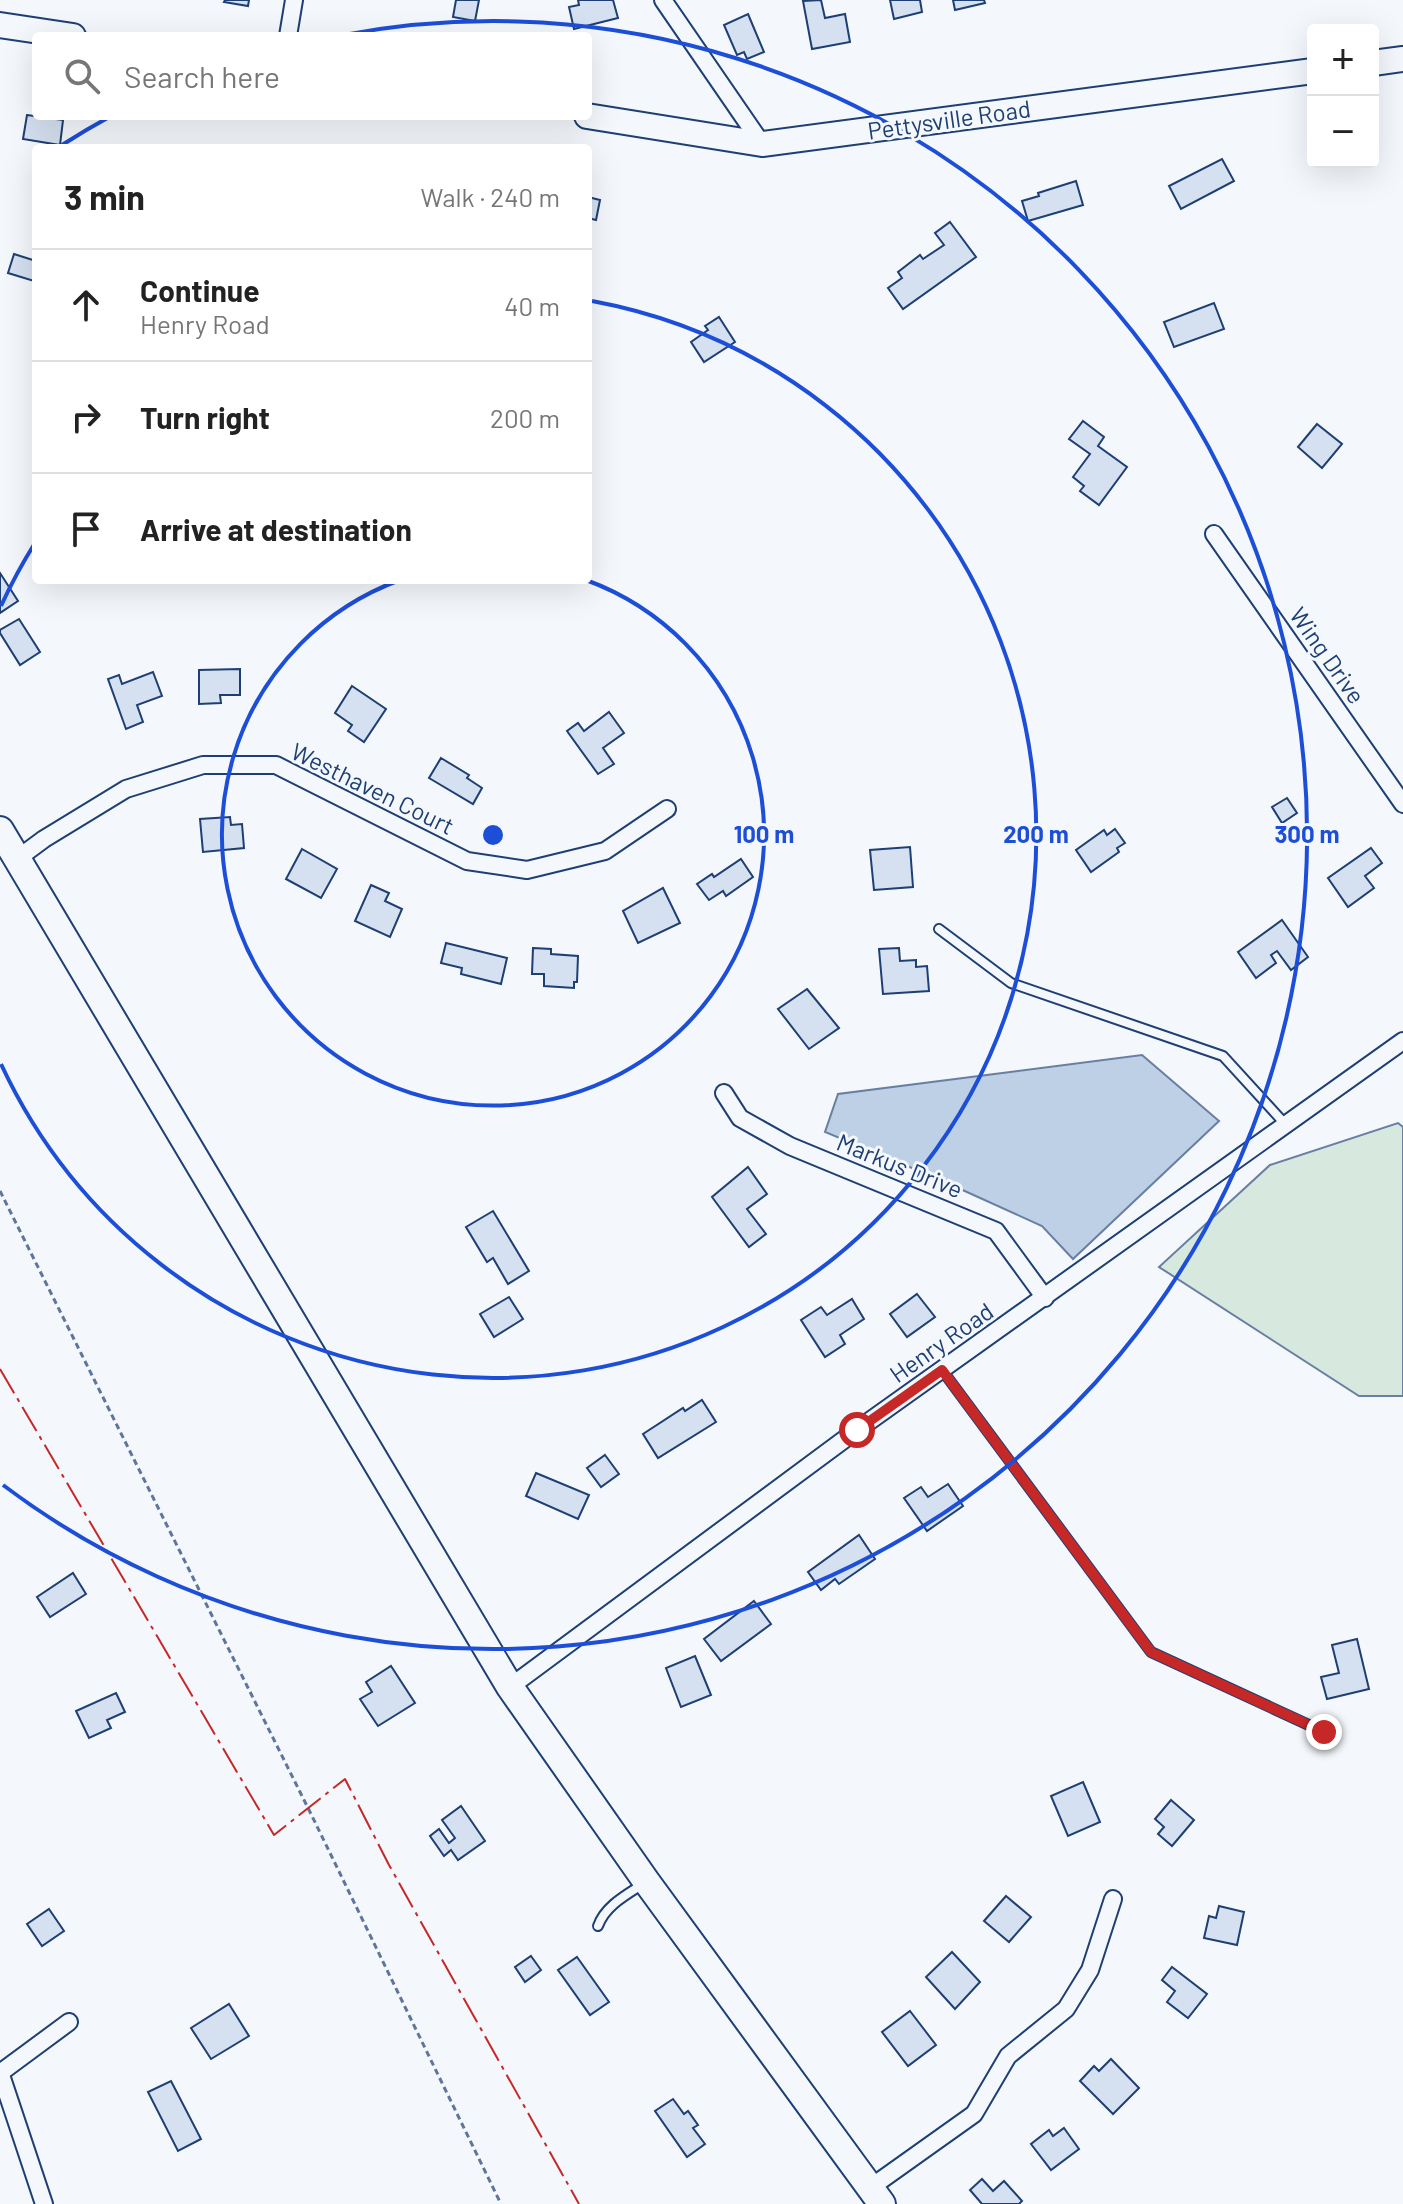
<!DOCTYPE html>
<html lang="en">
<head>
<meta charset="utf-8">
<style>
  body { margin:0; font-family:Barlow,sans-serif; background:#f6f6f6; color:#222 }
  .controls { position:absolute; right:24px; top:24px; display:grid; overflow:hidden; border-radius:8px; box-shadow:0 8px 32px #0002 }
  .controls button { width:72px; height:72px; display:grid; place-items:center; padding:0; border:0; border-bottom:2px solid #e0e0e0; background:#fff; color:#222; font:40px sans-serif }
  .stop { position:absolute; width:24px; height:24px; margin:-18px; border:6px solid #c62828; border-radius:50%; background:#fff }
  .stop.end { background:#c62828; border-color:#fff; box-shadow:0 2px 8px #0008 }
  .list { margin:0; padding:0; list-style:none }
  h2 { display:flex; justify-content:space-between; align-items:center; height:104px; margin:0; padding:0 32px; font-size:34px }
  h2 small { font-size:26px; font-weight:400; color:#767676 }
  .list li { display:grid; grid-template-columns:52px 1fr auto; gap:24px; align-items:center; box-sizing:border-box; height:112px; padding:0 32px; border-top:2px solid #e0e0e0 }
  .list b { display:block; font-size:30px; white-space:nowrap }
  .list p { margin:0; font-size:26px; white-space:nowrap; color:#767676 }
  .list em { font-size:26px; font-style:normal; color:#767676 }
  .icon { flex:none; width:44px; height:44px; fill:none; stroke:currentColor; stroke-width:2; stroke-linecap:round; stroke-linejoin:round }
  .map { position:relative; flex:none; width:1403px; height:2204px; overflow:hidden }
  .search { position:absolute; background:#fff; box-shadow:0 8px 32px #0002; left:32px; top:32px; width:560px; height:88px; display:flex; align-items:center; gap:20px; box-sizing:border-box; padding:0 28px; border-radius:8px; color:#767676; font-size:30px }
  .panel { position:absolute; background:#fff; box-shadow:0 8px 32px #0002; left:32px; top:144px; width:560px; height:440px; border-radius:8px }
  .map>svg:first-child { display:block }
</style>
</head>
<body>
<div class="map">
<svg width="1403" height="2204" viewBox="0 0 1403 2204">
  <rect width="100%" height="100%" fill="#f4f7fb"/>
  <!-- green -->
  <path fill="#d7e8df" stroke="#687fa3" stroke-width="2" d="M1398 1123 1403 1127V1396H1359L1159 1267 1270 1165Z"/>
  <!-- water -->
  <path fill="#bed0e5" stroke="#687fa3" stroke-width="2" d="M1142 1055 1219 1121 1073 1259 1042 1226 936 1178 825 1132 838 1094Z"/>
  <!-- building -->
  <g fill="#d5e0f0" stroke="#1d3f73" stroke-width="2">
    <path d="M225 0H249L248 6 224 2Z"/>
    <path d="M456 0H479L475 21 453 17Z"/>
    <path d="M578 0H613L618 18 574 29 569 7 579 5Z"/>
    <path d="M821 0 825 18 845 14 850 42 812 49 803 1Z"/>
    <path d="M890 0H920L922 12 894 19Z"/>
    <path d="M953 0H984L985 3 955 10Z"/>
    <path d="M748 14 764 52 747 59 744 52 737 55 724 25Z"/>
    <path d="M27 115 63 120 60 145 23 139Z"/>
    <path d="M1222 159 1234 181 1181 209 1169 186Z"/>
    <path d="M1076 181 1083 205 1028 221 1022 201 1039 196 1038 193Z"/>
    <path d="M588 197 600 200 596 220 588 218Z"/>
    <path d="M950 222 976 257 903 309 888 288 902 278 898 272 920 255 923 259 944 245 935 233Z"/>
    <path d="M14 254 36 261 34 281 8 273Z"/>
    <path d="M1214 303 1224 329 1174 347 1164 322Z"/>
    <path d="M719 317 735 342 704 362 691 342 708 330 705 326Z"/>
    <path d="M1083 421 1104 437 1098 446 1127 467 1099 505 1080 491 1084 486 1073 477 1090 454 1069 439Z"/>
    <path d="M1317 424 1342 444 1322 468 1298 447Z"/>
    <path d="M0 573 18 601 0 613Z"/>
    <path d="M19 619 40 652 20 665 0 633V630Z"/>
    <path d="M240 669V695H220L221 703 199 704V670Z"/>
    <path d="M153 672 162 696 137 705 143 722 126 729 108 679 119 675 122 684Z"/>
    <path d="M352 686 386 709 364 742 348 731 352 725 335 713Z"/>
    <path d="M609 712 624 733 603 748 614 764 598 774 567 731 578 723 584 731Z"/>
    <path d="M441 758 469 775 467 778 482 788 473 804 429 778Z"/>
    <path d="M1287 798 1297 813 1282 823 1272 807Z"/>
    <path d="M230 817 231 825 242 824 244 848 203 852 200 819Z"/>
    <path d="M1115 829 1125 843 1117 848 1119 852 1091 872 1076 850 1104 830 1107 835Z"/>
    <path d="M910 847 913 887 874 890 870 850Z"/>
    <path d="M1371 848 1382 863 1365 876 1374 888 1348 907 1328 878Z"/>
    <path d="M302 849 337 869 321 898 286 879Z"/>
    <path d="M741 859 753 877 726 896 723 891 709 900 697 884 712 874 714 877Z"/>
    <path d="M371 885 389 893 385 901 402 909 390 937 355 921Z"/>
    <path d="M663 888 680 923 638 943 623 911Z"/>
    <path d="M1282 920 1308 957 1291 970 1277 951 1271 955 1276 963 1256 978 1238 952Z"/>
    <path d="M446 943 507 958 501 984 461 974 462 968 441 963Z"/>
    <path d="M533 948 551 949V954L578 956 577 982H574V988L544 986V974H532Z"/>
    <path d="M899 948 900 961 916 960V967L927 966 929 991 883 994 879 949Z"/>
    <path d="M807 989 839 1028 809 1049 778 1009Z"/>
    <path d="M748 1167 767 1194 747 1209 766 1234 749 1247 712 1197Z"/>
    <path d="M493 1211 529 1271 508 1284 493 1258 487 1262 466 1227Z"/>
    <path d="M917 1294 935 1317 907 1337 890 1314Z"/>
    <path d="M509 1297 523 1319 494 1337 480 1314Z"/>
    <path d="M852 1299 864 1319 840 1335 845 1344 825 1357 801 1320 821 1307 827 1315Z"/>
    <path d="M702 1400 716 1422 658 1458 643 1434 683 1408 685 1411Z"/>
    <path d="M605 1455 619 1474 601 1487 587 1468Z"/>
    <path d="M536 1473 589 1495 578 1519 526 1496Z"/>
    <path d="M948 1484 963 1506 927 1531 904 1498 921 1487 928 1497Z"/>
    <path d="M859 1535 875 1559 839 1584 835 1579 821 1590 808 1572Z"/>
    <path d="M73 1573 86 1594 50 1617 37 1597Z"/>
    <path d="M754 1601 771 1624 721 1661 704 1639Z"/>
    <path d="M1357 1639 1369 1689 1327 1699 1321 1677 1339 1673 1332 1645Z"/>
    <path d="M695 1656 711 1695 681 1707 666 1668Z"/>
    <path d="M391 1666 415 1703 378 1726 360 1699 372 1692 366 1682Z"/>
    <path d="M116 1693 125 1712 107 1720 111 1728 89 1738 76 1711Z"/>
    <path d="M1083 1782 1100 1822 1068 1836 1051 1796Z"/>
    <path d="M1171 1800 1194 1820 1172 1846 1158 1834 1164 1827 1155 1819Z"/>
    <path d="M461 1806 485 1841 458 1860 451 1850 444 1856 430 1836 439 1829 449 1843 455 1838 442 1820Z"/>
    <path d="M1006 1896 1031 1917 1009 1942 984 1921Z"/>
    <path d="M1219 1906 1244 1912 1237 1945 1204 1938 1209 1916 1216 1918Z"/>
    <path d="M49 1909 64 1931 42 1946 27 1924Z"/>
    <path d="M952 1952 980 1982 955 2009 926 1977Z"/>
    <path d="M531 1956 541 1970 525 1982 515 1967Z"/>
    <path d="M577 1957 609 2002 590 2015 558 1970Z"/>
    <path d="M1172 1967 1207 1994 1188 2018 1167 2002 1175 1991 1162 1980Z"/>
    <path d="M229 2004 249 2036 211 2059 191 2028Z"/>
    <path d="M910 2011 936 2045 908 2066 882 2032Z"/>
    <path d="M1111 2059 1139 2088 1113 2114 1080 2081 1094 2066 1099 2071Z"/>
    <path d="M171 2081 201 2139 178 2151 148 2092Z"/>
    <path d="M673 2099 684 2114 688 2111 698 2125 693 2128 705 2144 687 2157 655 2111Z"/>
    <path d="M1064 2128 1079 2149 1051 2170 1031 2144 1049 2130 1053 2136Z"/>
    <path d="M982 2179 993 2191 1004 2181 1022 2201 1019 2204H982L970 2190Z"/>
  </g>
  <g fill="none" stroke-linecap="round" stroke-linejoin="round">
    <defs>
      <g id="lane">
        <path d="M939 929 1011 983 1223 1056 1286 1125"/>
        <path d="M942 1370 1151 1652 1324 1732"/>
        <path d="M598 1926C605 1906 626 1895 643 1884"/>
      </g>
      <g id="street">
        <path d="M663 0 762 144"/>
        <path d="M288 36 294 0"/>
        <path d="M1214 534 1403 804"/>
        <path d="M17 859 44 839 126 789 203 765H276L467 861 527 870 605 851 667 809"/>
        <path d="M724 1093 740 1118 790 1146 996 1231 1045 1298"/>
        <path d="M510 1687 857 1430 1403 1041"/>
        <path d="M0 2072 44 2204"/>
        <path d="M0 2073 69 2022"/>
        <path d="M870 2188 974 2114 1008 2056 1066 2009 1090 1970 1113 1899"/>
      </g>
      <g id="secondary">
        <path d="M0 25 73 36"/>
        <path d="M1373 63 1403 59"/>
        <path d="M587 116 762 144 1313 71"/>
      </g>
      <path id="primary" d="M0 830 510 1687 646 1881 882 2204"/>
    </defs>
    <!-- lane casing -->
    <use href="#lane" stroke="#1d3f73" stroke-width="12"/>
    <!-- street casing -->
    <use href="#street" stroke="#1d3f73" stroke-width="20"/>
    <!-- secondary casing -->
    <use href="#secondary" stroke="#1d3f73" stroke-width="28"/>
    <!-- primary casing -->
    <use href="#primary" stroke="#1d3f73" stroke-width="30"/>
    <!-- path -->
    <path stroke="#5e769c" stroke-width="3" stroke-dasharray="6 4" stroke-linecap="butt" d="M0 1191 311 1814 501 2204"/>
    <!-- lane -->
    <use href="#lane" stroke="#f4f7fb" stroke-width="8"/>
    <!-- street -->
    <use href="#street" stroke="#f4f7fb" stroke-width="16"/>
    <!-- secondary -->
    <use href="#secondary" stroke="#f4f7fb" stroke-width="24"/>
    <!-- primary -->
    <use href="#primary" stroke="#f4f7fb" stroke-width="26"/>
    <!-- power -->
    <path stroke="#c62828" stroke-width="2" stroke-dasharray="28 6 4 6" stroke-linecap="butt" d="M0 1369 274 1835 345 1779 389 1865 579 2204"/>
  </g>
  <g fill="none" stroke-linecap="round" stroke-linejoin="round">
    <!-- route -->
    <path stroke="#c62828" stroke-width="10" d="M857 1430 942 1370 1151 1652 1324 1732"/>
  </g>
  <!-- distance rings -->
  <g fill="none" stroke="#1d4ed8" stroke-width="4">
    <path d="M586 580A271 271 0 1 1 400 580"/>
    <path d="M1 606A543 543 0 0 1 35 543M592 301A543 543 0 1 1 1 1064"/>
    <path d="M62 145A814 814 0 0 1 111 116M338 36A814 814 0 1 1 3 1485"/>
  </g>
  <g text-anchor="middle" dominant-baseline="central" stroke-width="6" stroke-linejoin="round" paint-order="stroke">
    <!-- street labels -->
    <g font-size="24" fill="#1d3f73" stroke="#f4f7fb">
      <text transform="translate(949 119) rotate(-8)">Pettysville Road</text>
      <text transform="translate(1328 655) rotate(55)">Wing Drive</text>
      <text transform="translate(373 788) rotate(26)">Westhaven Court</text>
      <text transform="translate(900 1165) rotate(22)">Markus Drive</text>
      <text transform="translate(941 1342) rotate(-35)">Henry Road</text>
    </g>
  </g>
  <circle cx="493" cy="835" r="12" fill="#1d4ed8" stroke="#f4f7fb" stroke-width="4"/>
  <g font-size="24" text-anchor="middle" font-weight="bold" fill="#1d4ed8" stroke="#f4f7fb" stroke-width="6" stroke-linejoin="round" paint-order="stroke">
    <text x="764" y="843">100 m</text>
    <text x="1036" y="843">200 m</text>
    <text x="1307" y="843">300 m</text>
  </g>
</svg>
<div class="controls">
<button>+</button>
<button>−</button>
</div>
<div class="stop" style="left:857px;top:1430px"></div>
<div class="stop end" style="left:1324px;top:1732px"></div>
<div class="search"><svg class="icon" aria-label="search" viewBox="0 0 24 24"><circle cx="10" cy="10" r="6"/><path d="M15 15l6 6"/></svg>Search here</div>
<section class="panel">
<h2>3 min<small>Walk · 240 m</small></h2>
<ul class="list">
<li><svg class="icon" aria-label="ahead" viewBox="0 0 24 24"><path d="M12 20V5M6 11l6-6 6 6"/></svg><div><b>Continue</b><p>Henry Road</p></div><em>40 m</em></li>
<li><svg class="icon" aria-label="right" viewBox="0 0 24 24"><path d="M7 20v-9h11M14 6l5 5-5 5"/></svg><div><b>Turn right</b></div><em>200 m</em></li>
<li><svg class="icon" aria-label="arrive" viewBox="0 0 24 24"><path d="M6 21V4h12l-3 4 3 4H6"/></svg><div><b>Arrive at destination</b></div></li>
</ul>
</section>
</div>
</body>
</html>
